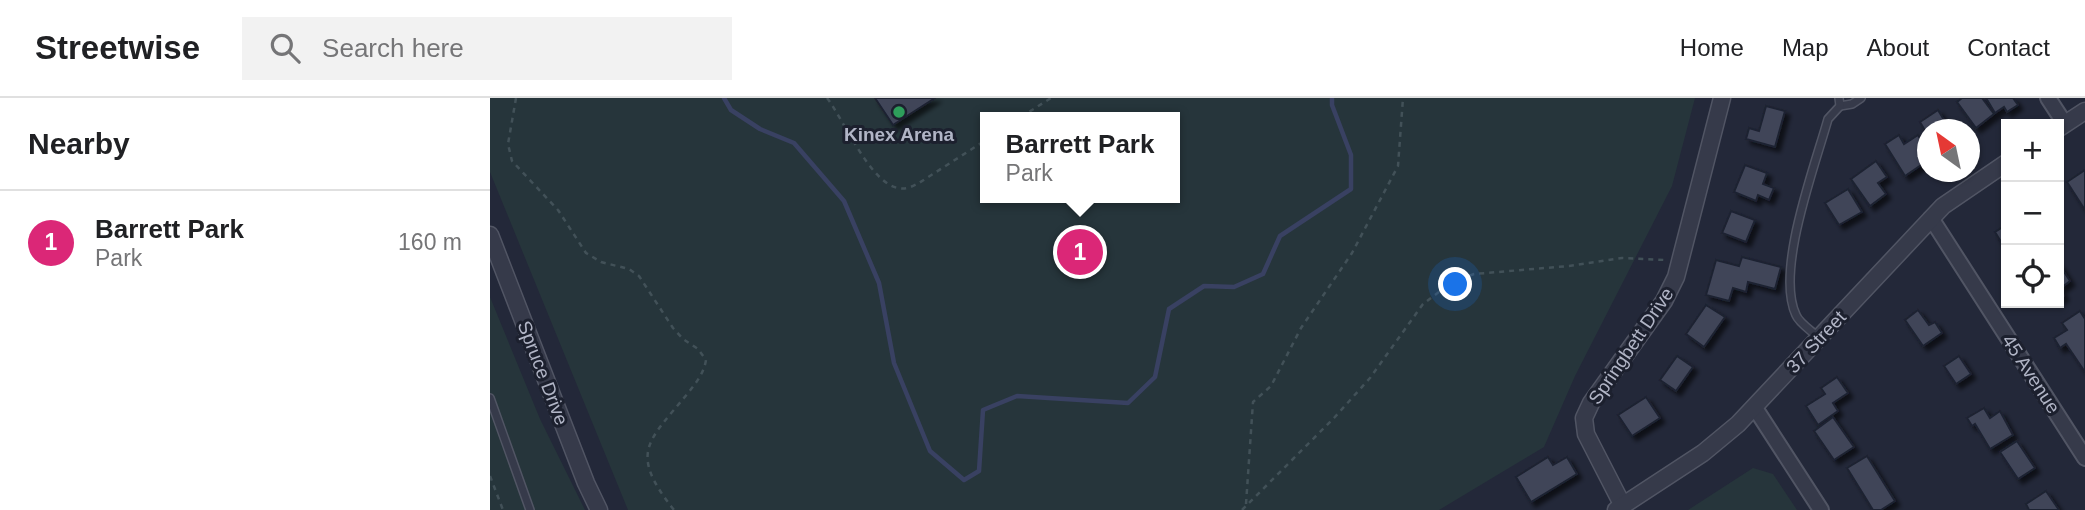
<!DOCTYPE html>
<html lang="en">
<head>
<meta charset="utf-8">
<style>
  body { margin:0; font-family:Helvetica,sans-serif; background:#f2f2f2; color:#202124 }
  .controls { position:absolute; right:21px; top:21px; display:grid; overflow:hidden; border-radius:0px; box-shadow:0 2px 5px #0004 }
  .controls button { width:63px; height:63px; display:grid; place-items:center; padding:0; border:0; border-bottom:2px solid #e0e0e0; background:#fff; color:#202124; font:35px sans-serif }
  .compass { position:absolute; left:1427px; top:21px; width:63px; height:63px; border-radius:50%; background:#fff; box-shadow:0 2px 5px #0004; rotate:327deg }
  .you { position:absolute; left:966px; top:187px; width:24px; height:24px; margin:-18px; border:5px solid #fff; border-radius:50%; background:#1a73e8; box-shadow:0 0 0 10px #1a73e833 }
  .badge { display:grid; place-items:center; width:46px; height:46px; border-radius:50%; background:#db2777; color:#fff; font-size:23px; font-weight:700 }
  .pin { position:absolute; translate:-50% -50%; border:4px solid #fff; box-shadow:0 2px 7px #0006 }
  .popup { position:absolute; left:490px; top:14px; width:200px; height:91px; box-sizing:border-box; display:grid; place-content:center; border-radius:0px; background:#fff; filter:drop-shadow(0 2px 5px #0005); font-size:23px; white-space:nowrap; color:#757577 }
  .popup b { font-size:26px; color:#202124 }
  .popup::after { content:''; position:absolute; left:50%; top:100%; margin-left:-14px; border:14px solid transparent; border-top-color:#fff }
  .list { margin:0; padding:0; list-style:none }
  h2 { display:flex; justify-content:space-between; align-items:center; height:91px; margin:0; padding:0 28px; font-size:30px }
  h2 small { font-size:23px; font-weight:400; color:#757577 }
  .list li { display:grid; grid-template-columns:46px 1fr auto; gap:21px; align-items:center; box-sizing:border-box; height:105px; padding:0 28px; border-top:2px solid #e0e0e0 }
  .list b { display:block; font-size:26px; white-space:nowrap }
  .list p { margin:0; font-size:23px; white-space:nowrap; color:#757577 }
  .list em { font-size:23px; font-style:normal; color:#757577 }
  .icon { flex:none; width:38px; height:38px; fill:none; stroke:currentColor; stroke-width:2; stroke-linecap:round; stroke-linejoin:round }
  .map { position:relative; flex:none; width:1595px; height:412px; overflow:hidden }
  header { display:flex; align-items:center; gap:42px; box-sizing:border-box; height:98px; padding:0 35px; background:#fff; border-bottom:2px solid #e0e0e0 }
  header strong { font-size:33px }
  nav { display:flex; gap:38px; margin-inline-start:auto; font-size:24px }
  .search { width:490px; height:63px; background:#f2f2f2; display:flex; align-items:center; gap:18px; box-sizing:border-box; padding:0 24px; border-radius:0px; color:#757577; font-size:26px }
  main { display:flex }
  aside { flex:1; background:#fff }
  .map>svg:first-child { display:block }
</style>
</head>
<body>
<header>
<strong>Streetwise</strong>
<div class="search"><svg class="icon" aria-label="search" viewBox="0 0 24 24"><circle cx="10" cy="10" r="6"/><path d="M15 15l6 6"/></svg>Search here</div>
<nav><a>Home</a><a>Map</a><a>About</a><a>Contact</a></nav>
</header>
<main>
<aside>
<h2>Nearby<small></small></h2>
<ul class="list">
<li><span class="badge">1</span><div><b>Barrett Park</b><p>Park</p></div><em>160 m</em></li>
</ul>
</aside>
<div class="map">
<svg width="1595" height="412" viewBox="0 0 1595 412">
  <defs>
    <filter id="shadow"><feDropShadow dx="4.5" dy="4.5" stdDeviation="2" flood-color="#0009"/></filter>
  </defs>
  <rect width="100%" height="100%" fill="#232839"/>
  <!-- green -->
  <g fill="#26353b" fill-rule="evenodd">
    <path d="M0 0H1205L1182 88 1085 278 1054 349 949 412H138L0 74ZM496 19H684V100H496Z"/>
    <path d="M0 199 50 321 95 412H0Z"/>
    <path d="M1263 370 1283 376 1307 412H1198Z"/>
  </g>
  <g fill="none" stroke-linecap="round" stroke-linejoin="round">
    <!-- stream -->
    <path stroke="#394162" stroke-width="4.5" d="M234 0 241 12 270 31 304 45 354 103 389 185 404 265 440 353 474 382 489 373 493 312 527 298 638 305 665 279 679 211 714 188 744 189 773 176 790 138 861 91V57L842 7V0"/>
  </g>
  <!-- building -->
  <g fill="#3f4559" stroke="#1e2230" stroke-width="2" filter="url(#shadow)">
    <path d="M385 0H445L403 27Z"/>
    <path d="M1472 0H1492L1504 16 1486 30 1467 4Z"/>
    <path d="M1496 0H1523L1528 7 1517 14 1514 9 1505 15Z"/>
    <path d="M1276 8 1295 13 1285 49 1256 41 1259 30 1269 33Z"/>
    <path d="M1448 12 1460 32H1437V36L1430 24Z"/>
    <path d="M1409 37 1414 46 1428 37 1437 53V63L1415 78 1395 46Z"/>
    <path d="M1386 63 1397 79 1388 85 1396 96 1380 108 1361 81Z"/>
    <path d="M1255 67 1277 75 1273 86 1284 90 1279 102 1268 97 1266 103 1244 94Z"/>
    <path d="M1595 72V112L1577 84Z"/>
    <path d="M1358 91 1372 114 1349 127 1335 105Z"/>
    <path d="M1241 113 1265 122 1256 144 1232 135Z"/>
    <path d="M1516 127V152L1505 134Z"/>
    <path d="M1252 159 1291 169 1285 191 1258 184 1256 194 1243 190 1239 203 1216 197 1226 162 1249 168Z"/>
    <path d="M1569 166 1580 183 1570 191 1574 198 1569 202Z"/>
    <path d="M1216 207 1235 219 1214 249 1196 236Z"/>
    <path d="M1428 212 1439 227 1445 224 1452 235 1433 248 1415 222Z"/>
    <path d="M1590 213 1595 221V274L1576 246 1570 250 1564 240 1577 232 1572 225Z"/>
    <path d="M1187 258 1203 269 1186 293 1170 282Z"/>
    <path d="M1469 258 1481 276 1466 286 1454 268Z"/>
    <path d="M1347 279 1358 295 1343 305 1348 313 1328 327 1316 308 1335 296 1331 290Z"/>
    <path d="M1156 299 1170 320 1142 338 1128 317Z"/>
    <path d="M1494 310 1500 320 1510 313 1523 337 1500 351 1485 326 1482 328 1477 320Z"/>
    <path d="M1343 319 1364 349 1344 362 1324 333Z"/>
    <path d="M1527 343 1545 370 1528 381 1510 354Z"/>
    <path d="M1377 358 1405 403 1391 412H1383L1357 370Z"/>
    <path d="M1058 359 1063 367 1077 359 1087 376 1041 404 1026 379Z"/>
    <path d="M1556 393 1569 412H1539L1536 406Z"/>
  </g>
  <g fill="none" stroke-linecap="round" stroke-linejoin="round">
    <defs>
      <g id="service">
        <path d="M1350 8 1362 6 1371 0"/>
        <path d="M1329 240C1322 233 1309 225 1306 217 1285 173 1325 68 1338 21L1350 8 1349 0"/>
        <path d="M0 300 40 412"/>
      </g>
      <g id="minor">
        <path d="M1558 0 1575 26"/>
        <path d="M1441 120 1595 360"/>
        <path d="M1265 310 1331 412"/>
      </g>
      <g id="tertiary">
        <path d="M1569 30 1595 13"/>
        <path d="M0 137 96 385 109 412"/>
        <path d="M1133 408 1096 336 1094 320 1101 305 1174 203 1186 179 1232 0"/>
        <path d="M1126 412 1213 355 1248 326 1453 108 1516 65"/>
      </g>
    </defs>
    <!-- service casing -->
    <use href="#service" stroke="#515564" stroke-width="10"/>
    <!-- minor casing -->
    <use href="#minor" stroke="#515564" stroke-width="18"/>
    <!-- tertiary casing -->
    <use href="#tertiary" stroke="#515564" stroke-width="19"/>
    <!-- path -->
    <g stroke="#425158" stroke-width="2.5" stroke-dasharray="5 5" stroke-linecap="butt">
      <path d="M26 0 18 46 22 63 68 112 96 155 111 164 139 171 149 178 183 230 193 241 208 251 216 262C214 275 206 285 198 295 158 344 138 354 184 412"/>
      <path d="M337 0C354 22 380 85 408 90 416 92 423 88 429 85L496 42"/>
      <path d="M531 19 561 0"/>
      <path d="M0 378 13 412"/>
      <path d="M756 406 763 304 781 288 811 230 862 155 908 68 913 0"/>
      <path d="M752 412 844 320 880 280 933 206 962 184 984 176 1079 168 1132 160 1176 162"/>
    </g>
    <!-- service -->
    <use href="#service" stroke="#363a4a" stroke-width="7"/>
    <!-- minor -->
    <use href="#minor" stroke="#363a4a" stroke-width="14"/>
    <!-- tertiary -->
    <use href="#tertiary" stroke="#363a4a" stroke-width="16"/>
  </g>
  <!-- markers -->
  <circle fill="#2e9e5b" stroke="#1c202e" stroke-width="2.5" cx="409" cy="14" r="7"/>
  <g text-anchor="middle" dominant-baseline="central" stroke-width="6" stroke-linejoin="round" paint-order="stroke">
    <!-- poi labels -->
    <g font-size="19" font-weight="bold" fill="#b1b5c6" stroke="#1c202e">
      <text x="409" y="36">Kinex Arena</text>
    </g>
    <!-- street labels -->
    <g font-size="19" fill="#b1b5c6" stroke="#1c202e">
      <text transform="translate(1326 244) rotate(-47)">37 Street</text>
      <text transform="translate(1141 248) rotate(-56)">Springbett Drive</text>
      <text transform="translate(53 275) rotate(69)">Spruce Drive</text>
      <text transform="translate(1541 276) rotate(57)">45 Avenue</text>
    </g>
  </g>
</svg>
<div class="controls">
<button>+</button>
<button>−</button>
<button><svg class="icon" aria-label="locate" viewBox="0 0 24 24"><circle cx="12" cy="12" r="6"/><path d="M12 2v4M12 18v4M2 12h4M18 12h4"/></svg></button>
</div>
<svg class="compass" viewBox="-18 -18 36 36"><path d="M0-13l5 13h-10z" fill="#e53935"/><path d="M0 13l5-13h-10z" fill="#757577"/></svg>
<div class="you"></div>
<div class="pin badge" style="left:590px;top:154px">1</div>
<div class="popup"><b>Barrett Park</b>Park</div>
</div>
</main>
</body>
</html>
